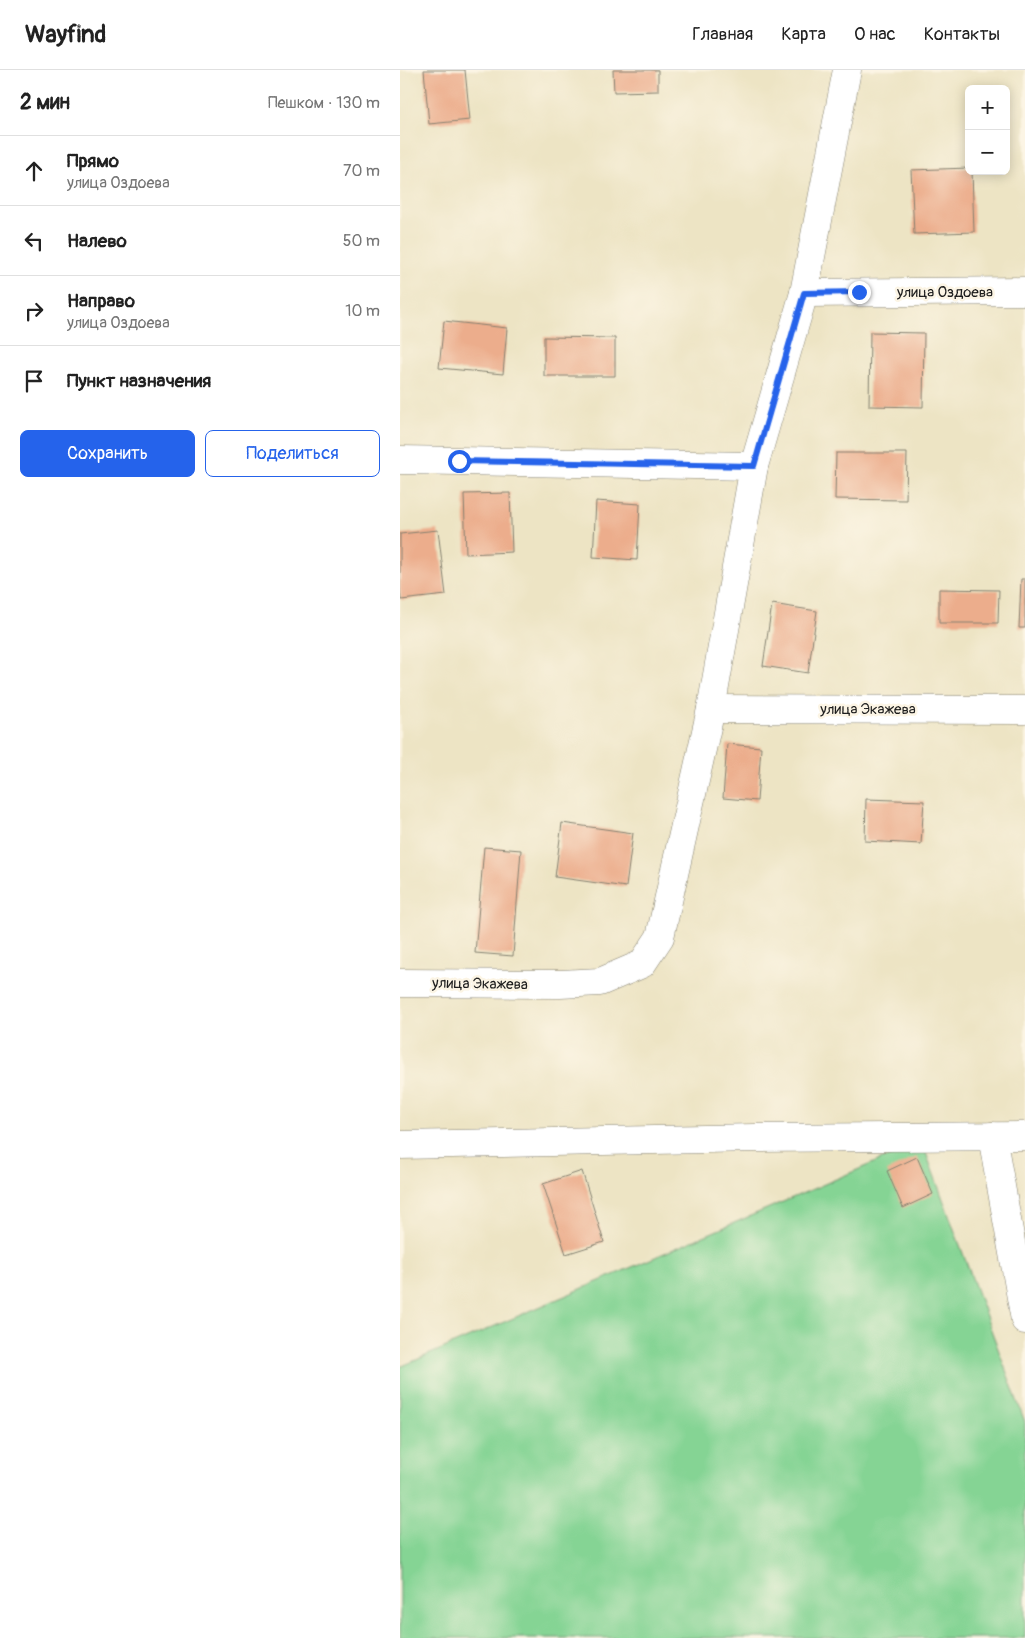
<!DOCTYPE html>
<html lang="ru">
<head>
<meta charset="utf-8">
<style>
  body { margin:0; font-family:Pangolin,sans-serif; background:#f2f2f2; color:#222 }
  .controls { position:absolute; right:15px; top:15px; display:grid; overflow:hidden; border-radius:8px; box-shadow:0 2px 12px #0003 }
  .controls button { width:45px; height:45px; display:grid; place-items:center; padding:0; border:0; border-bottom:1px solid #e0e0e0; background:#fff; color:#222; font:25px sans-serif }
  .stop { position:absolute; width:15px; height:15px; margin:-11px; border:4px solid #2563eb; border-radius:50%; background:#fff }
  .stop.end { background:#2563eb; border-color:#fff; box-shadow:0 1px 5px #0008 }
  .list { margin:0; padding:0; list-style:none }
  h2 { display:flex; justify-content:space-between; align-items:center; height:65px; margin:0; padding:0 20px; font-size:21px }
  h2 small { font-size:16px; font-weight:400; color:#767676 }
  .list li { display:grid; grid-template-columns:32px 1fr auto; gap:15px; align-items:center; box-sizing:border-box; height:70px; padding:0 20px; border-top:1px solid #e0e0e0 }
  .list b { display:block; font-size:19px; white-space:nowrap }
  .list p { margin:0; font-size:16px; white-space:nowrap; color:#767676 }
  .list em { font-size:16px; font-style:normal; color:#767676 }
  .actions { display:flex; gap:10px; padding:15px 20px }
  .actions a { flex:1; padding:11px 0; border:1px solid #2563eb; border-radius:8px; text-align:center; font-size:18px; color:#2563eb }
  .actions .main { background:#2563eb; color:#fff }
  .icon { flex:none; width:28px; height:28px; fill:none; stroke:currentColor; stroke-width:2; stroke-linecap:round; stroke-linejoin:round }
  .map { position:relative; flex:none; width:625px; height:1568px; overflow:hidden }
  header { display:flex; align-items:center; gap:30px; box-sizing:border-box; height:70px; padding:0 25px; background:#fff; border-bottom:1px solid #e0e0e0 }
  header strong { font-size:24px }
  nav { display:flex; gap:28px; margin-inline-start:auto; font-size:18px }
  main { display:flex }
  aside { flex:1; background:#fff }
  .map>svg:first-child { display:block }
</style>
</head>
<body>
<header>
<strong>Wayfind</strong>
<nav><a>Главная</a><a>Карта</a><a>О нас</a><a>Контакты</a></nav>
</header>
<main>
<aside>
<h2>2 мин<small>Пешком · 130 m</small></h2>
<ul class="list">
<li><svg class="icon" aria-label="ahead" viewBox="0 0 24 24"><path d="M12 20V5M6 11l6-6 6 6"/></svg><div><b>Прямо</b><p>улица Оздоева</p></div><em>70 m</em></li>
<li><svg class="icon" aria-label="left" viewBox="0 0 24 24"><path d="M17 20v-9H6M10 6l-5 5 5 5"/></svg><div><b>Налево</b></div><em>50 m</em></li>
<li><svg class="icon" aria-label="right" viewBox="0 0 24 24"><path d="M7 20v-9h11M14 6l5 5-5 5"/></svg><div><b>Направо</b><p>улица Оздоева</p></div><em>10 m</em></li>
<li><svg class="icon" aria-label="arrive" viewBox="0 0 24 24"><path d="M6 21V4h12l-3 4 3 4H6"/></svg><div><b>Пункт назначения</b></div></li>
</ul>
<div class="actions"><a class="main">Сохранить</a><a>Поделиться</a></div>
</aside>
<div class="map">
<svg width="625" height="1568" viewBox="0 0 625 1568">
  <rect width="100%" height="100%" fill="#fcf5e5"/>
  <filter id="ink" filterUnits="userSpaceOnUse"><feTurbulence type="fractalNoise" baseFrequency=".02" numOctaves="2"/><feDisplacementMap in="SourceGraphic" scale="10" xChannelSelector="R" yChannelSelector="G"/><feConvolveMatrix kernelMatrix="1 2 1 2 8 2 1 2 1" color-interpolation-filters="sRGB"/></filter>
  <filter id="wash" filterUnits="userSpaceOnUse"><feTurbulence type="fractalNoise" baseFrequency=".0096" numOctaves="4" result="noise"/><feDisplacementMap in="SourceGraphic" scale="20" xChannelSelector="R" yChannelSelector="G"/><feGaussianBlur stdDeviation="1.12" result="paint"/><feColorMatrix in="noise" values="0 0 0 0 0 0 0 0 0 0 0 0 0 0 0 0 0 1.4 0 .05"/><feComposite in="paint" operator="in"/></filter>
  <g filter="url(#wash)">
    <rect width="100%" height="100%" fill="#ede4c4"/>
    <!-- green -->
    <path fill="#85d494" stroke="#507858" d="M522 1072 625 1352V1568H0V1297Z"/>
    <g id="blocks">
      <!-- building -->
      <g fill="#ecad8c">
        <path d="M24 0H65L70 50 29 54Z"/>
        <path d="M213 0H258V21L214 22Z"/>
        <path d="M569 98V101H572L574 162 514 164 511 100Z"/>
        <path d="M44 251 107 258 103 304 39 298Z"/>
        <path d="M470 262 524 263 523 337 469 336Z"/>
        <path d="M144 267 215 268V306H144Z"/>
        <path d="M436 383H507L506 430 435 429Z"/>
        <path d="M110 423 112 482 66 484 64 424Z"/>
        <path d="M196 431 240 434 237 490 193 487Z"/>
        <path d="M38 460 46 525 1 530 0 518V464Z"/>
        <path d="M621 509H625V558H619Z"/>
        <path d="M539 519 599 520 598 553H539Z"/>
        <path d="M372 534 417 541 408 603 363 596Z"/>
        <path d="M327 674 361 677 357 731 323 728Z"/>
        <path d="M466 729 524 731 521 774 465 771Z"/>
        <path d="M162 753 233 763 226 817 155 807Z"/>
        <path d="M84 777 121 780 113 886 75 883Z"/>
        <path d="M517 1087 533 1124 503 1138 487 1101Z"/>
        <path d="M182 1101 204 1172 166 1184 143 1114Z"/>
      </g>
    </g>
  </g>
  <g filter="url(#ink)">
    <use href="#blocks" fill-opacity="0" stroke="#848070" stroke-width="1"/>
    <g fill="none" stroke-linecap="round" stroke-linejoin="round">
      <defs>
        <g id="minor">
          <path d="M404 223 625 221"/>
          <path d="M0 390 354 396"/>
          <path d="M311 639 625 640"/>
          <path d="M0 913 160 914 200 912 242 894 260 867 311 639 354 396 404 223 447 0"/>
          <path d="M592 1066 625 1250"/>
          <path d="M0 1075 355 1068 625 1066"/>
        </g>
      </defs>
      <!-- minor casing -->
      <use href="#minor" stroke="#848070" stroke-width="29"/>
      <!-- minor -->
      <use href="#minor" stroke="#fff" stroke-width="28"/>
    </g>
  </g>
  <g fill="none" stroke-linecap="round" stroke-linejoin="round" filter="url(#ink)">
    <!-- route -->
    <path stroke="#2563eb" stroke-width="6" d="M59 391 354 396 404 223 459 222"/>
  </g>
  <g text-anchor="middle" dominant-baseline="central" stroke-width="5" stroke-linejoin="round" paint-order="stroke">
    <!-- street labels -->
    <g font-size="15" fill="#1c1c1c" stroke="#fcf5e5">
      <text x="545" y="222">улица Оздоева</text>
      <text x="468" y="639">улица Экажева</text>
      <text transform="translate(80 914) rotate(1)">улица Экажева</text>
    </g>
  </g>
</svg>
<div class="controls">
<button>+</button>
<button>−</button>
</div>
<div class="stop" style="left:59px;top:391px"></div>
<div class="stop end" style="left:459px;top:222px"></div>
</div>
</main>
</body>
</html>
